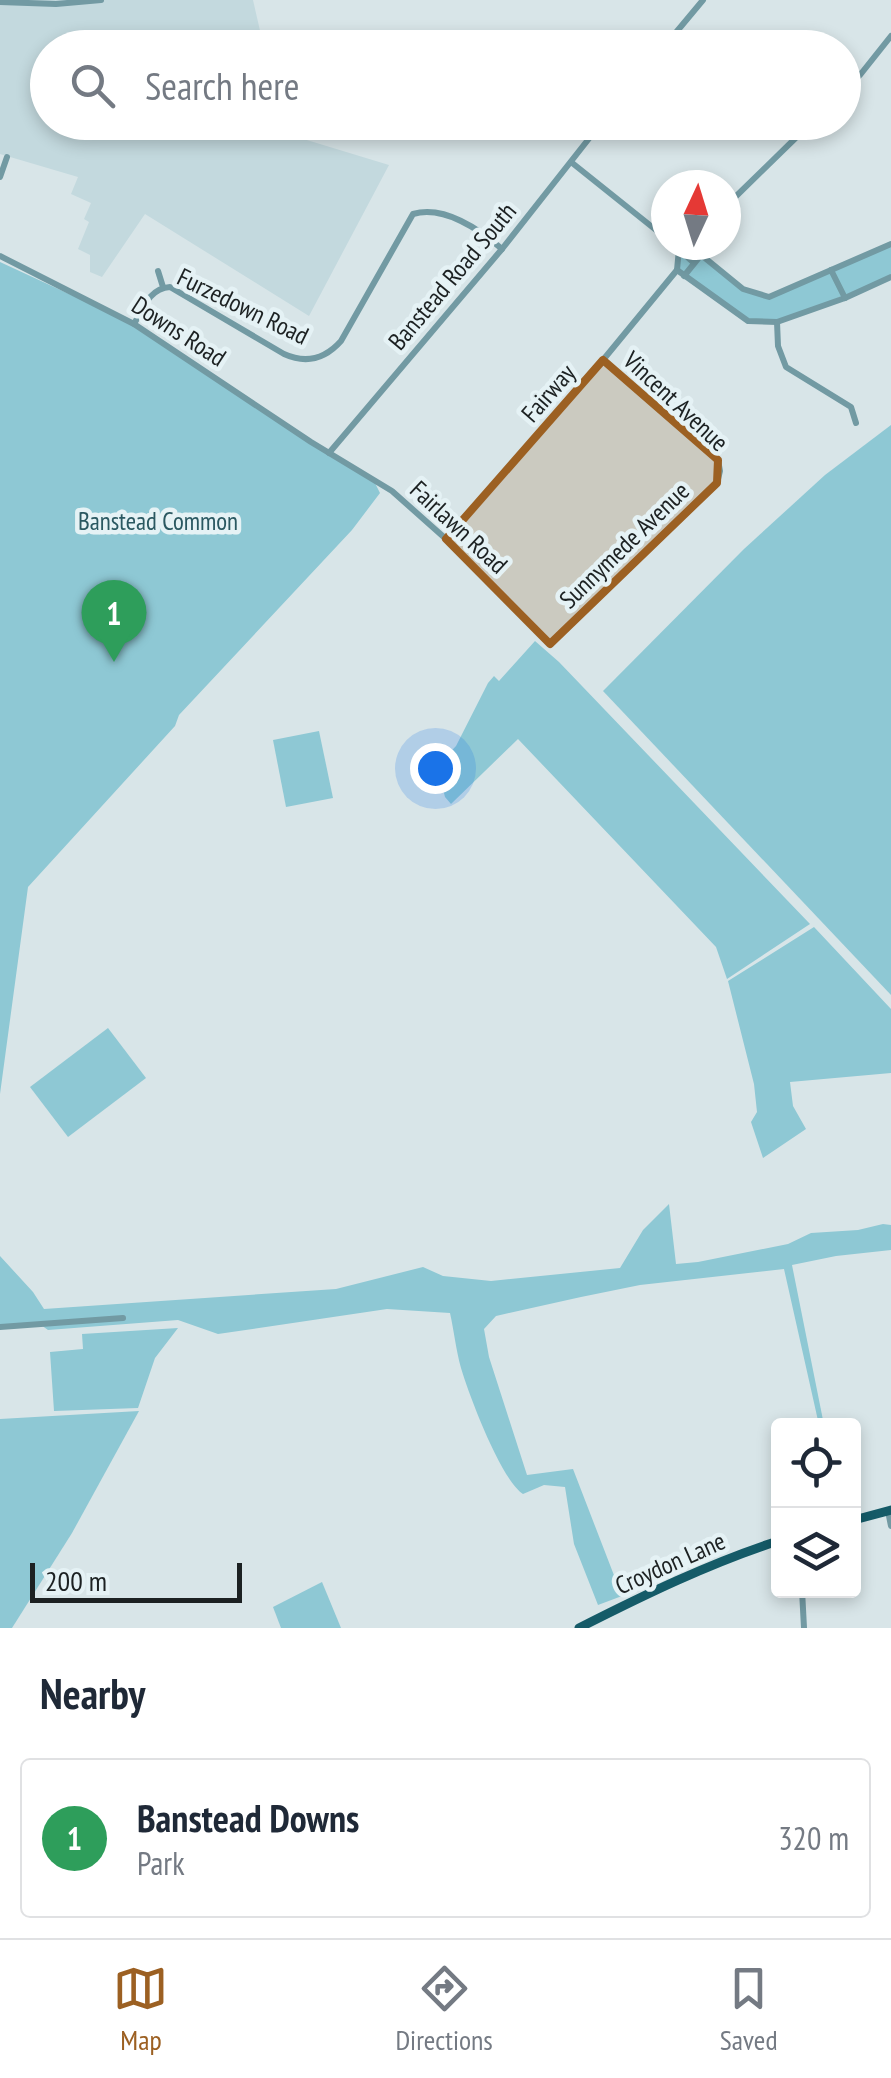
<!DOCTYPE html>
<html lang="en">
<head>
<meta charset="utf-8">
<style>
  body { margin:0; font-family:"PT Sans Narrow",sans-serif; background:#f2f2f3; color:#1f2937 }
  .controls { position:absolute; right:30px; bottom:30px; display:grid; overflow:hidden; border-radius:10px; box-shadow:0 5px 15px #0003 }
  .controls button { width:90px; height:90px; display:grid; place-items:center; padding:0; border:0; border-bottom:2px solid #e0e1e3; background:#fff; color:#1f2937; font:50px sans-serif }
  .compass { position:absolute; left:651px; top:170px; width:90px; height:90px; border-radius:50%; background:#fff; box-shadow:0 5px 15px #0003; rotate:4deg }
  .scale { position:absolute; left:30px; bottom:25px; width:212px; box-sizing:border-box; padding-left:10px; border:5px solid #1c2122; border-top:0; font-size:28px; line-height:35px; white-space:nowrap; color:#1c2122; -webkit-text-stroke:8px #e5f2f5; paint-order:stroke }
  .you { position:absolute; left:435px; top:768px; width:35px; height:35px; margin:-25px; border:8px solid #fff; border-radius:50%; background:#1a73e8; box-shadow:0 0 0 15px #1a73e833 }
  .badge { display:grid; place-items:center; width:65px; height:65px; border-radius:50%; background:#9c6022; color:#fff; font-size:32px; font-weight:700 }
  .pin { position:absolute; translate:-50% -82px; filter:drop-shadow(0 2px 5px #0008) }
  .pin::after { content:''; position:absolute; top:52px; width:35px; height:30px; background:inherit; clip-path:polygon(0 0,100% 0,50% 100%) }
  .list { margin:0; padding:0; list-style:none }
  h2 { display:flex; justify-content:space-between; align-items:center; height:130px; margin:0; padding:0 40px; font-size:42px }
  h2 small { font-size:32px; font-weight:400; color:#747a83 }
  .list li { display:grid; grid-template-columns:65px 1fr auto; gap:30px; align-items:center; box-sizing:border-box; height:160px; margin:0 20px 20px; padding:0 20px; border:2px solid #e0e1e3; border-radius:10px }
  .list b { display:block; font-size:38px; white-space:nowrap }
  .list p { margin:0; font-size:32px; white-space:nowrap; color:#747a83 }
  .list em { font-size:32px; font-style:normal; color:#747a83 }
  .icon { flex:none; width:55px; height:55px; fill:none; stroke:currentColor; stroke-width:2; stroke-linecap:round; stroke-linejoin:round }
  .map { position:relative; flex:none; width:891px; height:1628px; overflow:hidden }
  .search { position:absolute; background:#fff; box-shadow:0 5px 15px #0003; left:30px; right:30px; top:30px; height:110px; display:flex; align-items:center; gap:25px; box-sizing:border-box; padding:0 35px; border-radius:55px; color:#747a83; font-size:38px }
  .sheet { height:310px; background:#fff }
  nav { display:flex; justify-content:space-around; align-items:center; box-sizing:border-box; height:140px; border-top:2px solid #e0e1e3; background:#fff; font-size:28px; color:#747a83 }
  nav a { display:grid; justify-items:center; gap:5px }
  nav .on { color:#9c6022 }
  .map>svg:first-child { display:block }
</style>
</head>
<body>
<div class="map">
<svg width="891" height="1628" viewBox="0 0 891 1628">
  <rect width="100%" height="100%" fill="#d8e5e8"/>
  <!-- built -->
  <path fill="#c3d9de" d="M0 0H253L261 35V47L48 48V122L191 123 237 137 241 125 264 127 389 165 309 316 145 214 102 277 90 272V255L78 249 89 222 84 219 91 203 71 194 78 177 0 154Z"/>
  <!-- green -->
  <g fill="#8ec8d4">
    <path d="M891 244V277L777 322 748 321 677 270 685 245 743 289 769 297Z"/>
    <path d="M0 262 134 324 374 481 380 493 352 530 179 715 175 726 28 887 0 1094Z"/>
    <path d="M891 425V995L603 691 744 549 825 475Z"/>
    <path d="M535 641 559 662 810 924 727 979 716 947 518 739 451 804 445 797 437 766 456 746 488 683 494 676 499 681Z"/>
    <path d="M319 731 333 798 286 807 273 740Z"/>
    <path d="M814 927 891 1009V1073L790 1082 793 1106 806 1129 763 1158 751 1122 757 1112 754 1084 728 981Z"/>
    <path d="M108 1028 146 1078 68 1137 30 1087Z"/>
    <path d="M669 1204 676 1264 698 1262 788 1244 811 1233 858 1230 883 1224 891 1225V1250L836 1256 792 1265 824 1425H819L784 1269 640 1285 581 1297 496 1316 484 1329 489 1357 527 1475 573 1469 622 1596 598 1605 574 1544 565 1487 544 1485 523 1494C501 1480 469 1395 461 1368 456 1350 454 1331 450 1313L387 1309 218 1334 178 1320 48 1330 41 1325 0 1327V1256L33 1292 44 1309 336 1289 423 1267 443 1276 491 1281 620 1268 643 1230Z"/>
    <path d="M178 1328 155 1358 138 1408 54 1411 50 1352 83 1349 82 1334Z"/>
    <path d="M139 1411 72 1533 12 1628H0V1419Z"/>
    <path d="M322 1582 341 1628H281L273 1607Z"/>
  </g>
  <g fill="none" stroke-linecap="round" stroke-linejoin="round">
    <!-- minor -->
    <g stroke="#729aa3" stroke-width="6">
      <path d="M0 2 56 4 101 0"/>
      <path d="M498 48H503"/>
      <path d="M663 48 703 0"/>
      <path d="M844 91 860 75 891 36"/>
      <path d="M427 125 450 128"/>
      <path d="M571 162 666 238"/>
      <path d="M0 177 7 157"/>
      <path d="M726 206 812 122"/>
      <path d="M674 245 694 263"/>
      <path d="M689 245 743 289 769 297 891 244"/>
      <path d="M0 256 134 324 311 442 392 491 446 539 550 644 717 483 720 471 718 460 603 360"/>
      <path d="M677 270 748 321 777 322 845 298 891 277"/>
      <path d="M677 270 679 249 685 245"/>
      <path d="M831 270 845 298"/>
      <path d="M158 271 163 287"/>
      <path d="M684 276 701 255"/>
      <path d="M777 322 778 346 786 367 851 407 856 423"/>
      <path d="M134 324C143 308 150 288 170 287L284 354C306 364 325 359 341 341L413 214C444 205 480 230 502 249"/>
      <path d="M329 453 502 249 602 122"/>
      <path d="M446 539 603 360 677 270"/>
      <path d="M0 1327 123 1318"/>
      <path d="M888 1511 891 1526"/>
      <path d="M802 1590 804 1628"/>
    </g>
    <!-- major -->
    <g stroke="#155b68" stroke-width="9">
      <path d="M854 1520 891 1510"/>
      <path d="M579 1628C644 1595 710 1563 778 1541"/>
    </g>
  </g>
  <!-- marked area -->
  <path fill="#9c6022" fill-opacity="0.2" stroke="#9c6022" stroke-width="8" stroke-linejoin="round" d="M603 360 718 460 717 483 550 644 446 539Z"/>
  <g text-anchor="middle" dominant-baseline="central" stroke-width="9" stroke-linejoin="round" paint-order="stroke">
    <!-- street labels -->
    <g font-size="25" fill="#1c2122" stroke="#e5f2f5">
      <text transform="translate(452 276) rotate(-50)">Banstead Road South</text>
      <text transform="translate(243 306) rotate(26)">Furzedown Road</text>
      <text transform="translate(179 331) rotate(33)">Downs Road</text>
      <text transform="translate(548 393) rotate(-49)">Fairway</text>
      <text transform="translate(676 401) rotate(43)">Vincent Avenue</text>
      <text transform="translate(459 527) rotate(43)">Fairlawn Road</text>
      <text transform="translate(624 545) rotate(-44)">Sunnymede Avenue</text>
      <text transform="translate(670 1563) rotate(-24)">Croydon Lane</text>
    </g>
    <!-- park labels -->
    <g font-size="25" fill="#2a5861" stroke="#e5f2f5">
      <text x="158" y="521">Banstead Common</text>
    </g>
  </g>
</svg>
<div class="controls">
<button><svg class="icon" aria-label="locate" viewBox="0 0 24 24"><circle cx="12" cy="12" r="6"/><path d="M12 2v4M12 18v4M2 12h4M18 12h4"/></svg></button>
<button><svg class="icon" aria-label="layers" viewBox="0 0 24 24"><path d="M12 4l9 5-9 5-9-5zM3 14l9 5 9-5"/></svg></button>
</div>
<svg class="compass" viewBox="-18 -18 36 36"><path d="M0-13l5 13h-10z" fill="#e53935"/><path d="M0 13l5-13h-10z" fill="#747a83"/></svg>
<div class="scale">200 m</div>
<div class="you"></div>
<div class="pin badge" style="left:114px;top:662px;background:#2e9e5b">1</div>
<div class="search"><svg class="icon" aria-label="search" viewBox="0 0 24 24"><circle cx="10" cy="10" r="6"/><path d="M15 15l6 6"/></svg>Search here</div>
</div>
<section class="sheet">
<h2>Nearby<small></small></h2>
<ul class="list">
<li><span class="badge" style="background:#2e9e5b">1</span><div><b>Banstead Downs</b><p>Park</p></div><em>320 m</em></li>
</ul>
</section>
<nav>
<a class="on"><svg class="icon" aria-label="map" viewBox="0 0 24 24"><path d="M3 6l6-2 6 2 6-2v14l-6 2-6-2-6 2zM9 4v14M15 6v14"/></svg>Map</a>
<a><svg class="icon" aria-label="directions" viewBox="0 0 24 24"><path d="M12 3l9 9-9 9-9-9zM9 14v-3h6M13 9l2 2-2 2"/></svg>Directions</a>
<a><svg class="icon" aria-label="saved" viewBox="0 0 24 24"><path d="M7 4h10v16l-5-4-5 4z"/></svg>Saved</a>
</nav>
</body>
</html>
